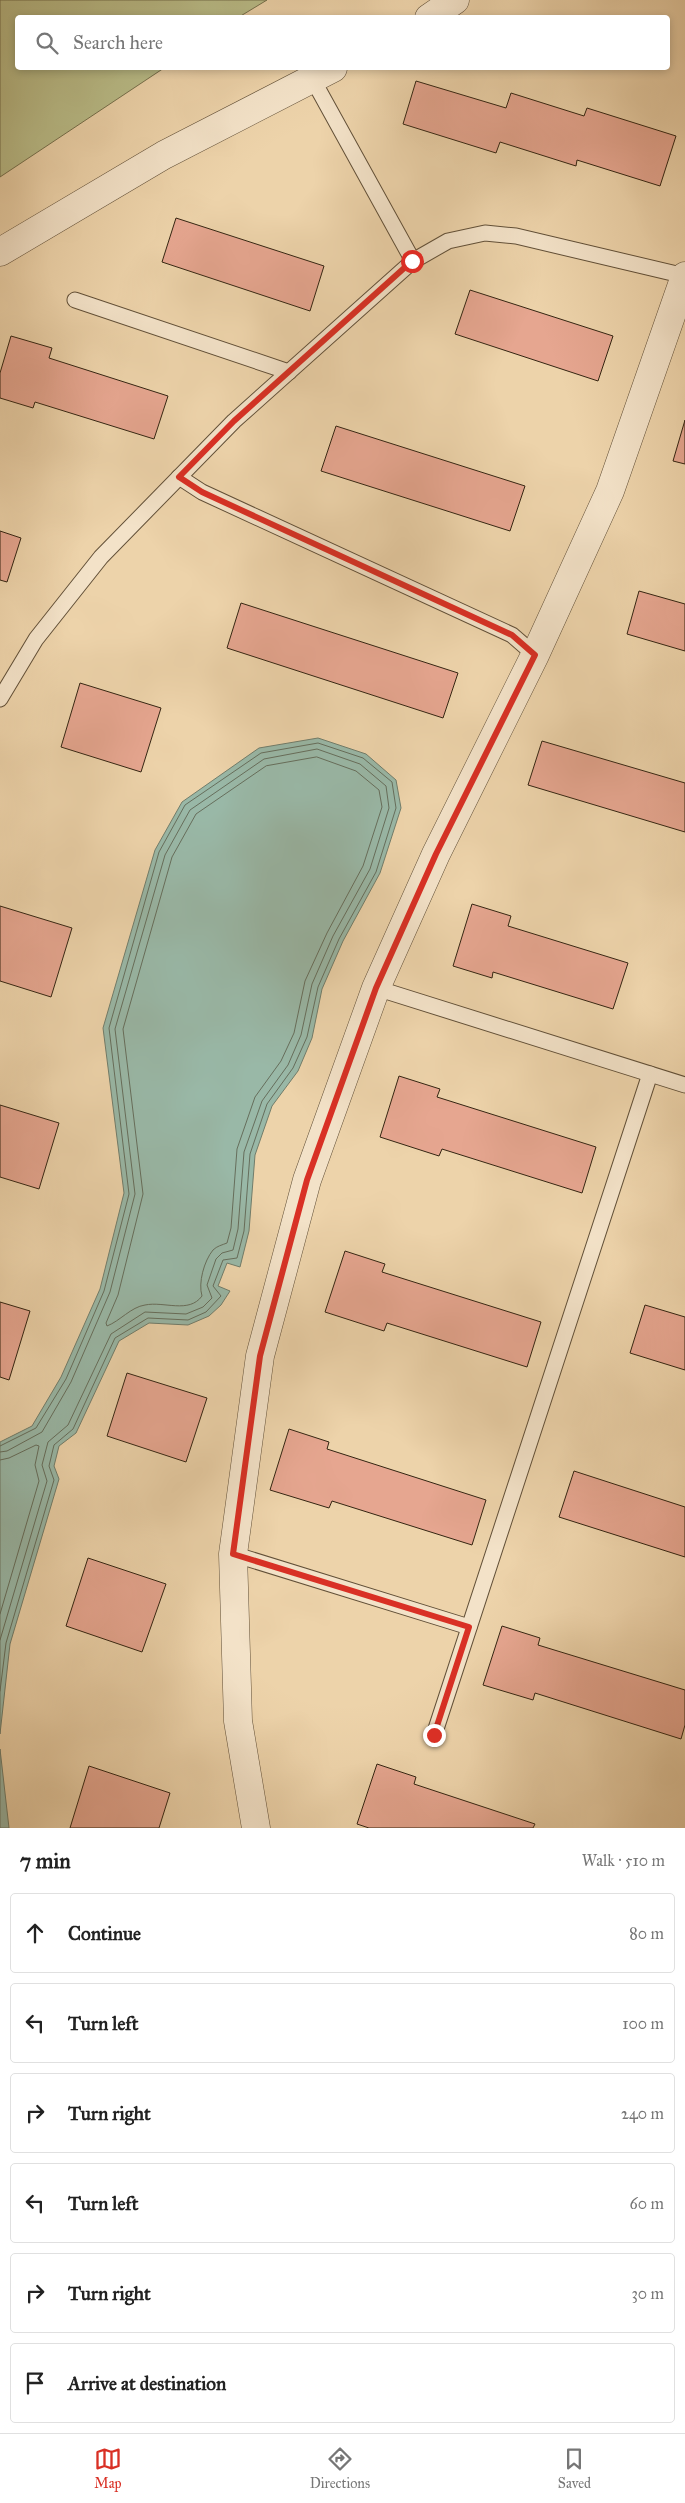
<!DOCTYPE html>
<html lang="en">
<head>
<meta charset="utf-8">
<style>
  body { margin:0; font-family:"IM FELL Great Primer",serif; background:#f6f6f6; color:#222 }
  .stop { position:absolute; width:15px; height:15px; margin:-11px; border:4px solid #d93025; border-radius:50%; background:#fff }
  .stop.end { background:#d93025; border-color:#fff; box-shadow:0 1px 5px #0008 }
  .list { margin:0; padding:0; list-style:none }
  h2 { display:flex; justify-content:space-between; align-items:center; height:65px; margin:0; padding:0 20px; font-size:21px }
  h2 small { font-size:16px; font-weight:400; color:#767676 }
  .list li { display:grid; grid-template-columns:32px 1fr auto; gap:15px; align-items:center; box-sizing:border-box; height:80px; margin:0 10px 10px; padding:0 10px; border:1px solid #e0e0e0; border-radius:5px }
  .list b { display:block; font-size:19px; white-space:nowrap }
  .list em { font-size:16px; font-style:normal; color:#767676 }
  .icon { flex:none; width:28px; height:28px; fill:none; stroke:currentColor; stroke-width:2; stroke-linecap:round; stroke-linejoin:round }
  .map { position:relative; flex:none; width:685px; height:1828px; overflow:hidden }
  .search { position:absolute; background:#fff; box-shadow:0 2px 8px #0003; left:15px; right:15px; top:15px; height:55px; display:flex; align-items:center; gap:12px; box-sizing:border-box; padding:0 18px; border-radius:5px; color:#767676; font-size:19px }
  .sheet { height:605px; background:#fff }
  nav { display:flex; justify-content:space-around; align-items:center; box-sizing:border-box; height:70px; border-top:1px solid #e0e0e0; background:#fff; font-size:14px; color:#767676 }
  nav a { display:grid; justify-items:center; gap:2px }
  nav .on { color:#d93025 }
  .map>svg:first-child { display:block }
</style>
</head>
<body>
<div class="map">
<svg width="685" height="1828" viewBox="0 0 685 1828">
  <rect width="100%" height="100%" fill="#edd3aa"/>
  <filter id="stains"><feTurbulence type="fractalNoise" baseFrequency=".004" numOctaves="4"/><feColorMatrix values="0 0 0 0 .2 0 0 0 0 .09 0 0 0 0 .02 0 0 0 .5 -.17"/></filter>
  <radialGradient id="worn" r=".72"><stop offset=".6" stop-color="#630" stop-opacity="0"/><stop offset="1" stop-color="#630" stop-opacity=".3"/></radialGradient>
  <!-- green -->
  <path fill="#b9bc88" stroke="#76704d" d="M0 0H267L239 17 18 18V68H164L0 177Z"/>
  <!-- water -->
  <g fill="#99b8a7" stroke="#717d6b">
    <path d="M318 738 366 754 396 780 401 808 380 873 343 941 322 989 312 1038 298 1071 272 1106 255 1155 249 1231 240 1267 227 1263 218 1286 230 1291 221 1305 209 1316 188 1325 149 1323 119 1341 76 1433 59 1446 54 1466 59 1479 10 1644 0 1734V1442L32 1426 61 1377 100 1289 124 1193 103 1028 155 850 182 802 259 748Z"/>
    <path d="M0 1749 9 1828H0Z"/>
  </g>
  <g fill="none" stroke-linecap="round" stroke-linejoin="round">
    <!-- shore -->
    <g stroke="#666e5c" stroke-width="1">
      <path d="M317 757 356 771 379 790 382 807 363 866 327 933 305 981 294 1033 281 1061 255 1097 237 1149 231 1228 227 1243C222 1245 217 1246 213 1250 204 1261 198 1283 202 1296 189 1314 164 1301 145 1305 131 1307 120 1321 107 1326L106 1323 118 1295 143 1194 123 1029 172 857 196 814 266 766Z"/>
      <path d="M0 1446 36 1428 66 1379 104 1291 129 1194 109 1028 159 852 185 805 261 753 318 743 363 758 392 782 396 808 376 872 339 939 318 987 307 1037 293 1068 267 1104 250 1154 244 1231 237 1258 223 1260 213 1286 221 1296 206 1312 188 1320 148 1318 115 1338 73 1429 54 1445 49 1466 54 1480 6 1643 0 1691"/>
      <path d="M0 1452 7 1451 42 1432 71 1382 110 1292 135 1194 115 1029 165 855 190 810 264 759 317 749 360 764 386 786 389 808 370 869 333 936 312 984 301 1035 288 1065 262 1101 244 1152 238 1229 233 1250 222 1253 216 1259 207 1285 212 1298 203 1307 186 1314 145 1312 111 1334 68 1425 48 1442 42 1465 47 1481 0 1640"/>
      <path d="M0 1460 9 1458 36 1445 39 1446 35 1465 39 1481 0 1614"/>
    </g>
  </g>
  <!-- building -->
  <g fill="#e6a690" stroke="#342512">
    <path d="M416 81 506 108 511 93 584 116 587 108 676 136 660 186 577 160 576 166 500 142 496 153 403 124Z"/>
    <path d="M176 218 324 266 310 311 162 262Z"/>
    <path d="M470 290 613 336 598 381 455 334Z"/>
    <path d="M11 336 52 348 49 358 168 396 154 439 35 402 33 408 0 398V373Z"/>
    <path d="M685 420V464L673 461Z"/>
    <path d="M336 426 525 486 510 531 321 471Z"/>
    <path d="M0 531 21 538 7 582 0 580Z"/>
    <path d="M639 591 685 604V651L627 634Z"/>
    <path d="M241 603 458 673 443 718 227 648Z"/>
    <path d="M80 683 161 708 141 772 61 747Z"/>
    <path d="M542 741 685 783V832L528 785Z"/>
    <path d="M472 904 511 916 508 926 628 963 613 1009 493 972 492 978 453 966Z"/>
    <path d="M0 906 72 928 51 997 0 981Z"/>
    <path d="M399 1076 440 1089 437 1097 596 1147 582 1193 442 1149 439 1156 380 1137Z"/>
    <path d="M0 1105 59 1123 39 1189 0 1177Z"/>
    <path d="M345 1251 385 1264 382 1272 541 1322 527 1367 387 1323 384 1331 325 1312Z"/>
    <path d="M0 1302 30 1311 9 1380 0 1377Z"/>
    <path d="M645 1305 685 1317V1370L630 1353Z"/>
    <path d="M127 1373 207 1398 186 1462 107 1436Z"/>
    <path d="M289 1429 329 1442 327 1449 486 1500 472 1545 332 1501 329 1508 270 1490Z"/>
    <path d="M574 1471 685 1507V1557L559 1517Z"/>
    <path d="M88 1558 166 1584 142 1652 66 1626Z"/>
    <path d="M502 1626 540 1638 538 1645 685 1690V1725L681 1739 535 1693 533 1700 483 1685Z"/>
    <path d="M377 1764 416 1777 414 1784 535 1824 533 1828H369L357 1824Z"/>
    <path d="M89 1766 170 1793 159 1828H70Z"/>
  </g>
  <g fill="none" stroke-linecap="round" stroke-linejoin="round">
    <defs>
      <g id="lane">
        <path d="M312 78 413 261"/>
        <path d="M75 300 289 372"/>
        <path d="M179 477 202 492 512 635 535 655"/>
        <path d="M0 699 36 639 101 557 234 421 413 261 448 241 485 233 516 236 685 276"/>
        <path d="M376 988 685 1085"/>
        <path d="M233 1554 469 1627"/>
        <path d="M434 1735 650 1074"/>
      </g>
      <g id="street">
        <path d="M429 18 455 0"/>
        <path d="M0 252 164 155 333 68"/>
        <path d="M256 1828 238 1721 233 1554 260 1356 307 1180 376 988 436 854 535 655 610 491 685 276"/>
      </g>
    </defs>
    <!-- lane casing -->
    <use href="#lane" stroke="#625038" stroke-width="17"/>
    <!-- street casing -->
    <use href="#street" stroke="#625038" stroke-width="29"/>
    <!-- lane -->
    <use href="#lane" stroke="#f3e2c8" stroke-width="15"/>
    <!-- street -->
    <use href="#street" stroke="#f3e2c8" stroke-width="28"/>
  </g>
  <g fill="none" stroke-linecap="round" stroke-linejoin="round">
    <!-- route -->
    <path stroke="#d93025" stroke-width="6" d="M412 261 234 421 179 477 202 492 512 635 535 655 436 854 376 988 307 1180 260 1356 233 1554 469 1627 434 1735"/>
  </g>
  <rect width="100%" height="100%" filter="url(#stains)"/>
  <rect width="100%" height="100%" fill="url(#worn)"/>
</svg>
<div class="stop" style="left:412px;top:261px"></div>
<div class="stop end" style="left:434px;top:1735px"></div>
<div class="search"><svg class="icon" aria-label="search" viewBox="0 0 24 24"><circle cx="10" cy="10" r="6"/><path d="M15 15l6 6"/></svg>Search here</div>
</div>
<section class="sheet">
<h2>7 min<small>Walk · 510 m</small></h2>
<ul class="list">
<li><svg class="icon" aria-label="ahead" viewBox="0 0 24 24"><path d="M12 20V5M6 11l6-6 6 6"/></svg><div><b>Continue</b></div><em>80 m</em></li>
<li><svg class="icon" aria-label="left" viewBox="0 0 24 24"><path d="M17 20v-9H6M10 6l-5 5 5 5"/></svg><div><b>Turn left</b></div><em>100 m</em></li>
<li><svg class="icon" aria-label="right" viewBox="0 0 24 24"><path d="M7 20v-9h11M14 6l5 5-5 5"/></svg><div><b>Turn right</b></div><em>240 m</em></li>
<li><svg class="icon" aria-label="left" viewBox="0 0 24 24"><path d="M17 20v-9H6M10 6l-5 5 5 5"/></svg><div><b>Turn left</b></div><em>60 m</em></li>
<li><svg class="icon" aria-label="right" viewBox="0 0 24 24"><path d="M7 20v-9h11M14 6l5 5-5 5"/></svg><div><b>Turn right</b></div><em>30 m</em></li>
<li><svg class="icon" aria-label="arrive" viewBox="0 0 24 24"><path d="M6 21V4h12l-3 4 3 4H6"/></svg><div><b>Arrive at destination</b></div></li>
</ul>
</section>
<nav>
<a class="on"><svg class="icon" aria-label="map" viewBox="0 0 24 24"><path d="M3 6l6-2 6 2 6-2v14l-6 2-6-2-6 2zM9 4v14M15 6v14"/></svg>Map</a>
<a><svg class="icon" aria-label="directions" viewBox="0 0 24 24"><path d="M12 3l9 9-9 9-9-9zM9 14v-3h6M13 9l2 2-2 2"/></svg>Directions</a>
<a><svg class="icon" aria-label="saved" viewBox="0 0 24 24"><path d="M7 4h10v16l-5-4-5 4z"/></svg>Saved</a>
</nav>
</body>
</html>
